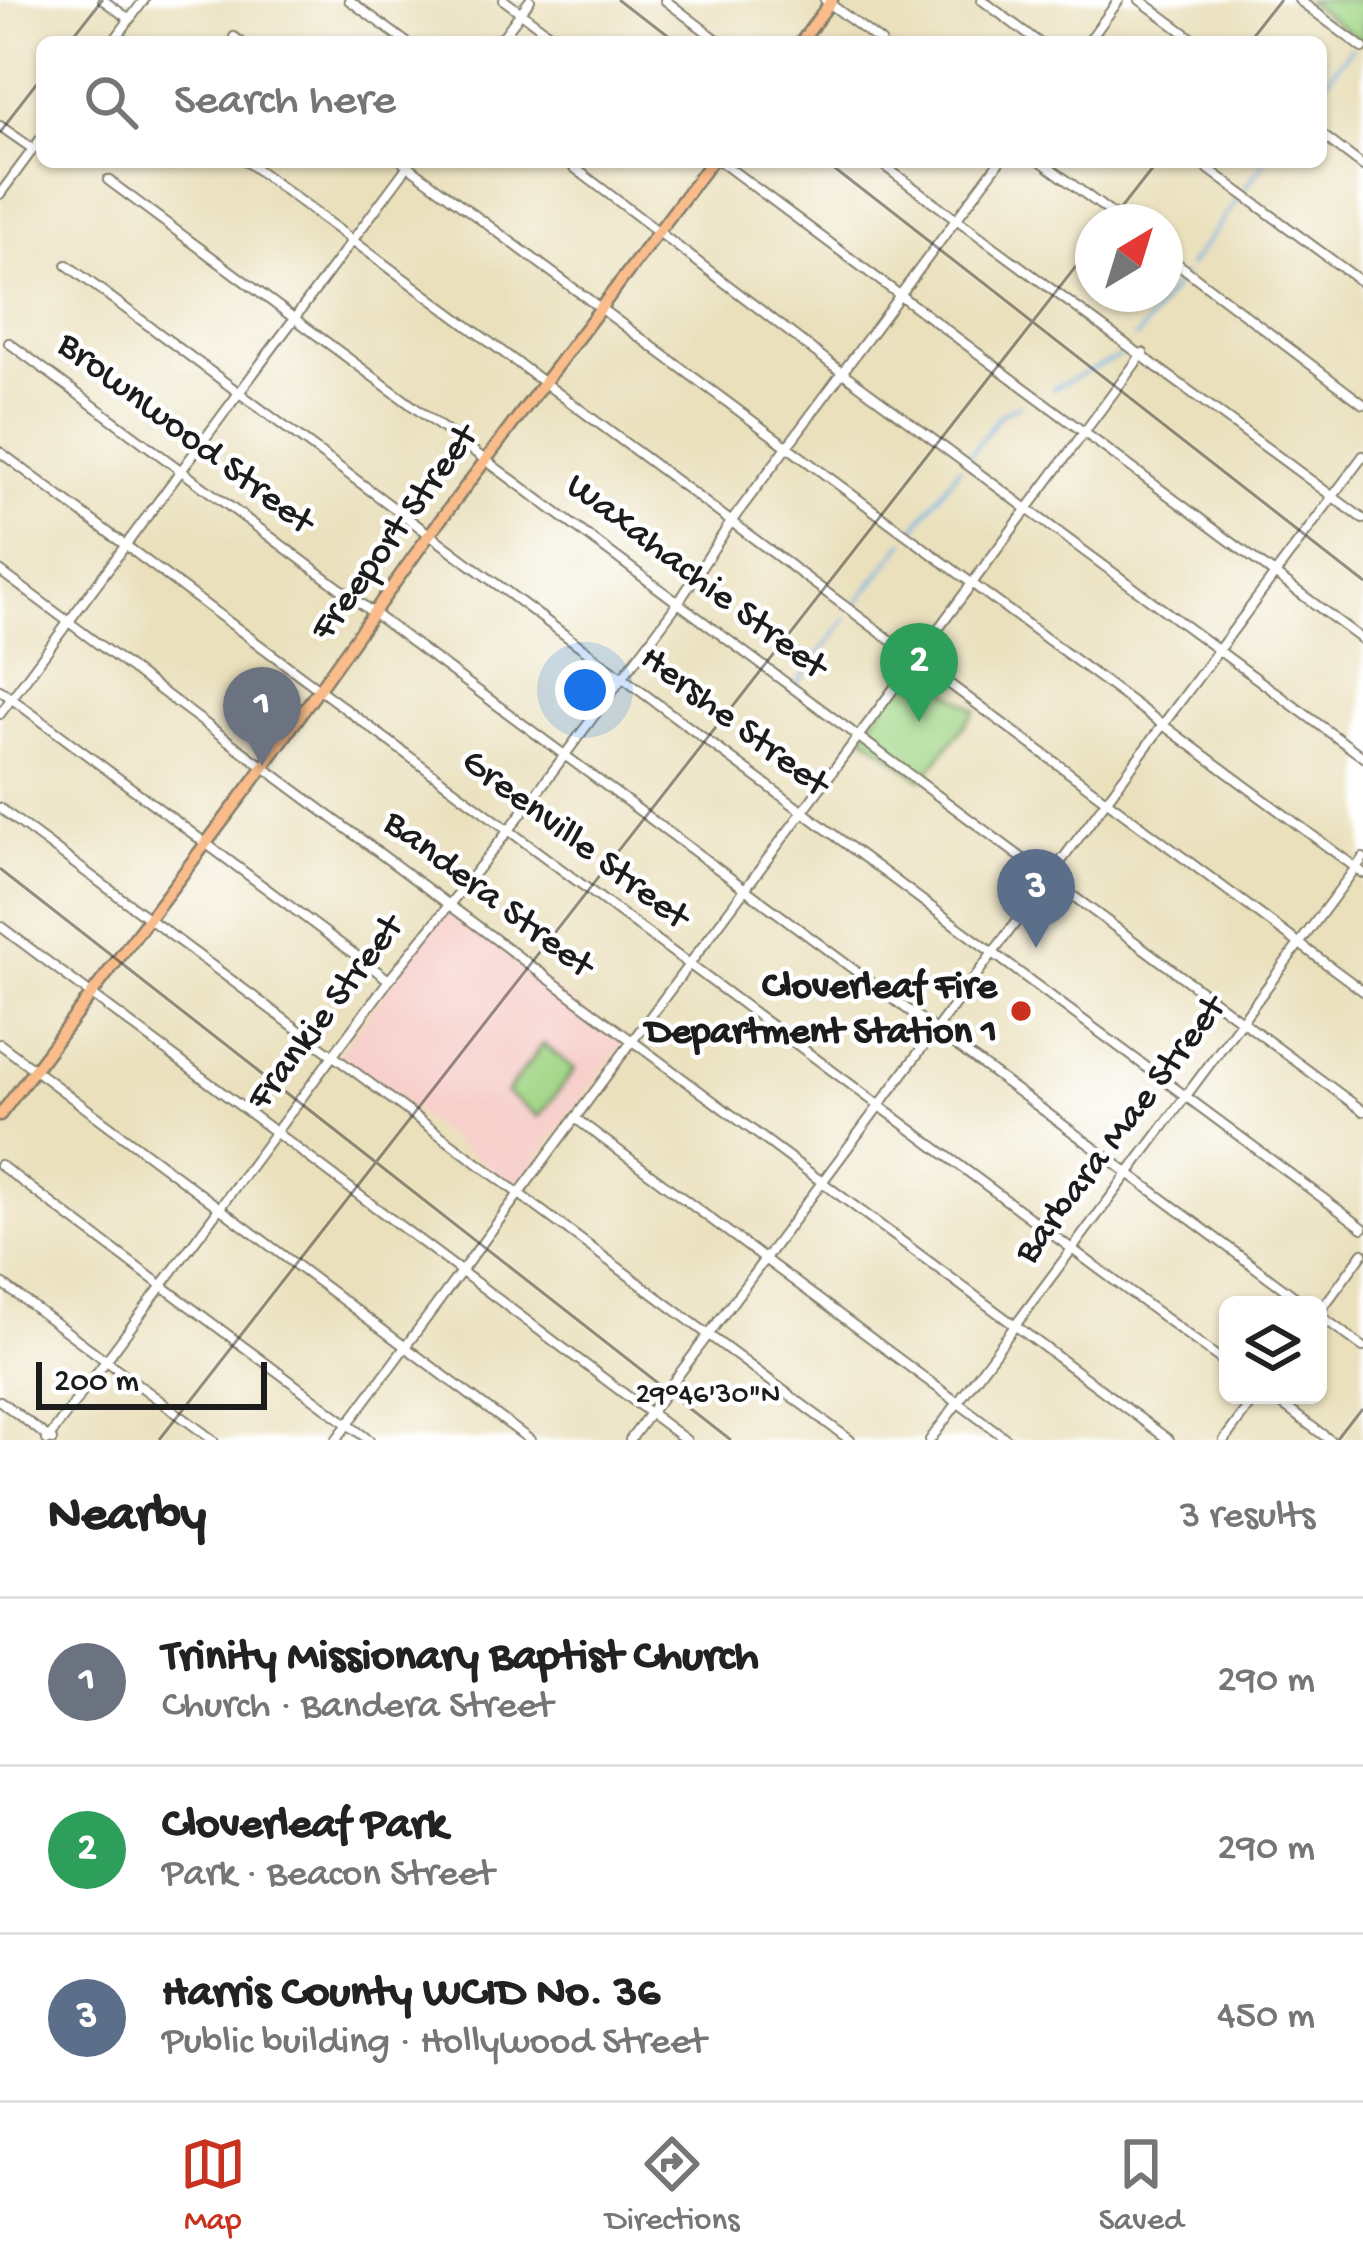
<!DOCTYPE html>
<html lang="en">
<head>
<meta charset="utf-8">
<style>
  body { margin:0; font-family:"Gochi Hand",sans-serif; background:#f2f2f2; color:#222 }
  .controls { position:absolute; right:36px; bottom:36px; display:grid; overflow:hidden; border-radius:18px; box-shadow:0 3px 9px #0004 }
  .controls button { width:108px; height:108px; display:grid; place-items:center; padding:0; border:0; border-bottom:3px solid #e0e0e0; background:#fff; color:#222; font:60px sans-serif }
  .compass { position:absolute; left:1075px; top:204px; width:108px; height:108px; border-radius:50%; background:#fff; box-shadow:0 3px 9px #0004; rotate:38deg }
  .scale { position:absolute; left:36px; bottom:30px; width:231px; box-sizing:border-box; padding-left:12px; border:6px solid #1c1c1c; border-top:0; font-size:33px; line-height:42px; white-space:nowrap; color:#1c1c1c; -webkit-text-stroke:9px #fff; paint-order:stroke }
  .you { position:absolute; left:585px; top:690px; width:42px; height:42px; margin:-30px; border:9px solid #fff; border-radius:50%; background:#1a73e8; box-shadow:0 0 0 18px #1a73e833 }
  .badge { display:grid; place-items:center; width:78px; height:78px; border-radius:50%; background:#c8321e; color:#fff; font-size:39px; font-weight:700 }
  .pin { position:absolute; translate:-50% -99px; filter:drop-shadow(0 3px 6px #0008) }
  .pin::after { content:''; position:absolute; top:63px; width:42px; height:36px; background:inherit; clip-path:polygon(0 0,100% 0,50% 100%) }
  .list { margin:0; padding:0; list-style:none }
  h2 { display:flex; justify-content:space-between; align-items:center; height:156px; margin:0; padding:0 48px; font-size:51px }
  h2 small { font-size:39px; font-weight:400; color:#767676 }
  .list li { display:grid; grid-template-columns:78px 1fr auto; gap:36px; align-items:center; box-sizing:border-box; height:168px; padding:0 48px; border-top:3px solid #e0e0e0 }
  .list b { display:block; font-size:45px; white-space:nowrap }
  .list p { margin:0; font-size:39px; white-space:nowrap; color:#767676 }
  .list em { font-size:39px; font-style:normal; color:#767676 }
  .icon { flex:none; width:66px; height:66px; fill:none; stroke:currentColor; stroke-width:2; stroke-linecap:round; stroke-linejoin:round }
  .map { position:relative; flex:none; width:1363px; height:1440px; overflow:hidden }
  .search { position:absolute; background:#fff; box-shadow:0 3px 9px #0004; left:36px; right:36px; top:36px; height:132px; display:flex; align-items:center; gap:30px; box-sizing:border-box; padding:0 42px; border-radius:18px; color:#767676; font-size:45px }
  .sheet { height:660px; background:#fff }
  nav { display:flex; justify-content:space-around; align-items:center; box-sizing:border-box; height:168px; border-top:3px solid #e0e0e0; background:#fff; font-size:33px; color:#767676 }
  nav a { display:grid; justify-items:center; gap:6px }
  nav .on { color:#c8321e }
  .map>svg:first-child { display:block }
</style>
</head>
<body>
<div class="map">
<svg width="1363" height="1440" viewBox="0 0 1363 1440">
  <rect width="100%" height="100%" fill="#fff"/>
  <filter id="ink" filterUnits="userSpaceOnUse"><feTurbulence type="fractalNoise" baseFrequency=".00833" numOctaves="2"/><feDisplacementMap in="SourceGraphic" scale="24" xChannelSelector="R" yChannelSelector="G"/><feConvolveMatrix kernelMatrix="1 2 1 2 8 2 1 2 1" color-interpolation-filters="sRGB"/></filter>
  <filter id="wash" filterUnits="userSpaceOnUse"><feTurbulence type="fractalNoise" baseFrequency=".004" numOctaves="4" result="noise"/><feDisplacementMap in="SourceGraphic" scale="48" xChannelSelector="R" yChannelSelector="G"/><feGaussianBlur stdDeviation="2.7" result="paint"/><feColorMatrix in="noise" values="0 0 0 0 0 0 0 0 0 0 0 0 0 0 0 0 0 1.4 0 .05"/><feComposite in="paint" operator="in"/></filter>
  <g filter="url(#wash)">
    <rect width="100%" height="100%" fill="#eae0bc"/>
    <!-- built -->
    <path fill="#f7d0cc" d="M447 909 625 1041 516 1188 337 1055Z"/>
    <!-- green -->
    <g fill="#a1d686" stroke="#5e7951" stroke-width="3">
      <path d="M1305 0H1363V43Z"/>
      <path d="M912 667 976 710 922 780 862 734Z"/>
      <path d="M543 1044 575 1069 539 1117 506 1093Z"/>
    </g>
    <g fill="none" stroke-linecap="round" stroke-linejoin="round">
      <!-- stream -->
      <g stroke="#70b0e4" stroke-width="3">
        <path d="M1321 88 1352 47"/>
        <path d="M1245 188 1265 162"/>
        <path d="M1189 266 1238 199"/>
        <path d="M1136 338 1183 275"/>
        <path d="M1052 389 1118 357"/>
        <path d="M968 457 1000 415 1020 404"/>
        <path d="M912 532 960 467"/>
        <path d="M854 607 904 542"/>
        <path d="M794 688 847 618"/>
      </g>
    </g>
  </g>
  <g filter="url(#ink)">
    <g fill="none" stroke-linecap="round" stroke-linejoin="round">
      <defs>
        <g id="minor">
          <path d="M103 0 129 19"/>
          <path d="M349 0 406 42"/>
          <path d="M504 0 560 42"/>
          <path d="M665 0 720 42"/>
          <path d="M825 0 881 42"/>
          <path d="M982 0 1038 42"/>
          <path d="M1140 0 1197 42"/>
          <path d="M1299 0 1363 48"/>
          <path d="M234 37 241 42"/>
          <path d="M113 42 144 0"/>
          <path d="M499 42 530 0"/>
          <path d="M1088 42 1119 0"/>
          <path d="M0 126 33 149"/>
          <path d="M1321 134 1363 166"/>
          <path d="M247 162 1363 991"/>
          <path d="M403 162 1363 873"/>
          <path d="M567 162 843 373 1363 757"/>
          <path d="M721 162 1363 640"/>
          <path d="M879 162 1363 519"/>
          <path d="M1042 162 1123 222"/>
          <path d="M1199 162 1363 283"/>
          <path d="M108 180 1363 1111"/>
          <path d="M0 194 42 137"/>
          <path d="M1165 254 1363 404"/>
          <path d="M67 265 1363 1228"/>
          <path d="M9 343 1306 1305"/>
          <path d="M0 452 1228 1365"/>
          <path d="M0 571 1169 1440"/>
          <path d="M0 690 389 980"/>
          <path d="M0 714 410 163"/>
          <path d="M0 808 850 1440"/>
          <path d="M0 926 686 1440"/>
          <path d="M0 1044 530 1440"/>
          <path d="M575 1118 1008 1440"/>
          <path d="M0 1165 369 1440"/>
          <path d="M0 1282 213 1440"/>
          <path d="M1318 1314 1363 1253"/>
          <path d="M1318 1314 1363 1347"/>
          <path d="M1269 1395 1330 1440"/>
          <path d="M0 1401 52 1440"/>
          <path d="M47 1440 389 980 509 830 678 603 731 522 999 162"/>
          <path d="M336 1440 1143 353"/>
          <path d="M630 1440 1363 456"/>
          <path d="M930 1440 1363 858"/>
          <path d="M1224 1440 1257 1395"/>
        </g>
        <g id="major">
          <path d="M801 42 832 0"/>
          <path d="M0 1115 254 780 429 535 711 162"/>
        </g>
      </defs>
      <!-- minor casing -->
      <use href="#minor" stroke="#837e6c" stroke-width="12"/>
      <!-- major casing -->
      <use href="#major" stroke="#837e6c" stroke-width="15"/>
      <!-- minor -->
      <use href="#minor" stroke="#fff" stroke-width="8"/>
      <!-- major -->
      <use href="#major" stroke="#f9bc8a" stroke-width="10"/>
    </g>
  </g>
  <!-- ticks -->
  <path fill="none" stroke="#1c1c1c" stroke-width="3" stroke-opacity="0.45" d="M620 0 674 42M70 42 103 0M1251 42 1284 0M0 132 42 78M828 162 1363 580M1110 222 1157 162M0 868 731 1440M159 1440 1093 244M1339 1440 1363 1409"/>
  <!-- markers -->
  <circle fill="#c8321e" stroke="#fff" stroke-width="4.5" cx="1021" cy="1011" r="12"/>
  <g text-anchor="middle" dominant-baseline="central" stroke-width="9" stroke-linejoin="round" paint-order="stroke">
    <!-- street labels -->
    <g font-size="39" fill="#1c1c1c" stroke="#fff">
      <text transform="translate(184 435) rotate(37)">Brownwood Street</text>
      <text transform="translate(396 534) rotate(-54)">Freeport Street</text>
      <text transform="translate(695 578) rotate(37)">Waxahachie Street</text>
      <text transform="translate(733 723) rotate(37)">Hershe Street</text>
      <text transform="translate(574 841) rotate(37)">Greenville Street</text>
      <text transform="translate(487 896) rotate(37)">Bandera Street</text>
      <text transform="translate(327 1014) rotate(-53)">Frankie Street</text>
      <text transform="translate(1122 1131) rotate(-53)">Barbara Mae Street</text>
    </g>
    <!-- poi labels -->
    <g font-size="39" font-weight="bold" fill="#1c1c1c" stroke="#fff" text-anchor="end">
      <text x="997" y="989">Cloverleaf Fire<tspan x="997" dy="45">Department Station 1</tspan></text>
    </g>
  </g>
  <g font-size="30" text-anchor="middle" fill="#1c1c1c" stroke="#fff" stroke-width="9" stroke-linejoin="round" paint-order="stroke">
    <text x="708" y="1402">29°46'30"N</text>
  </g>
</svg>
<div class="controls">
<button><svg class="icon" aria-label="layers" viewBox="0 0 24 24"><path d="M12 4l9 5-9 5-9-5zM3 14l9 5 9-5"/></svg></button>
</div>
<svg class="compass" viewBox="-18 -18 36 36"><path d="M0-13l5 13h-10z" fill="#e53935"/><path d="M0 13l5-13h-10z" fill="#767676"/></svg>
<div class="scale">200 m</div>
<div class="you"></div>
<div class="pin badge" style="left:262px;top:766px;background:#6b7280">1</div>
<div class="pin badge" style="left:919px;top:722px;background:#2e9e5b">2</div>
<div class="pin badge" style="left:1036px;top:948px;background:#5c6f8a">3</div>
<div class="search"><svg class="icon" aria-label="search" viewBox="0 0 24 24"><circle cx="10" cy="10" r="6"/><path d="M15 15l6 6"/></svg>Search here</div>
</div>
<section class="sheet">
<h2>Nearby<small>3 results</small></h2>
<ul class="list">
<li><span class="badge" style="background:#6b7280">1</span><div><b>Trinity Missionary Baptist Church</b><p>Church · Bandera Street</p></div><em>290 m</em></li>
<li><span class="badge" style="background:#2e9e5b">2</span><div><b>Cloverleaf Park</b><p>Park · Beacon Street</p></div><em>290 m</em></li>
<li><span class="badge" style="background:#5c6f8a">3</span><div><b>Harris County WCID No. 36</b><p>Public building · Hollywood Street</p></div><em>450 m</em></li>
</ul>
</section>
<nav>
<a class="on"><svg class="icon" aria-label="map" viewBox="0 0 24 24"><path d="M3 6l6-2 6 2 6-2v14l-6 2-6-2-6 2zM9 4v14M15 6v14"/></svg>Map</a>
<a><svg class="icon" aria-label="directions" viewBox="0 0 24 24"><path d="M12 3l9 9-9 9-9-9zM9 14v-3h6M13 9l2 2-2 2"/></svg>Directions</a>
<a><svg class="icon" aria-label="saved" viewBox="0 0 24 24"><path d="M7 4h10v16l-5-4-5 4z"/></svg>Saved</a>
</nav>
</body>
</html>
